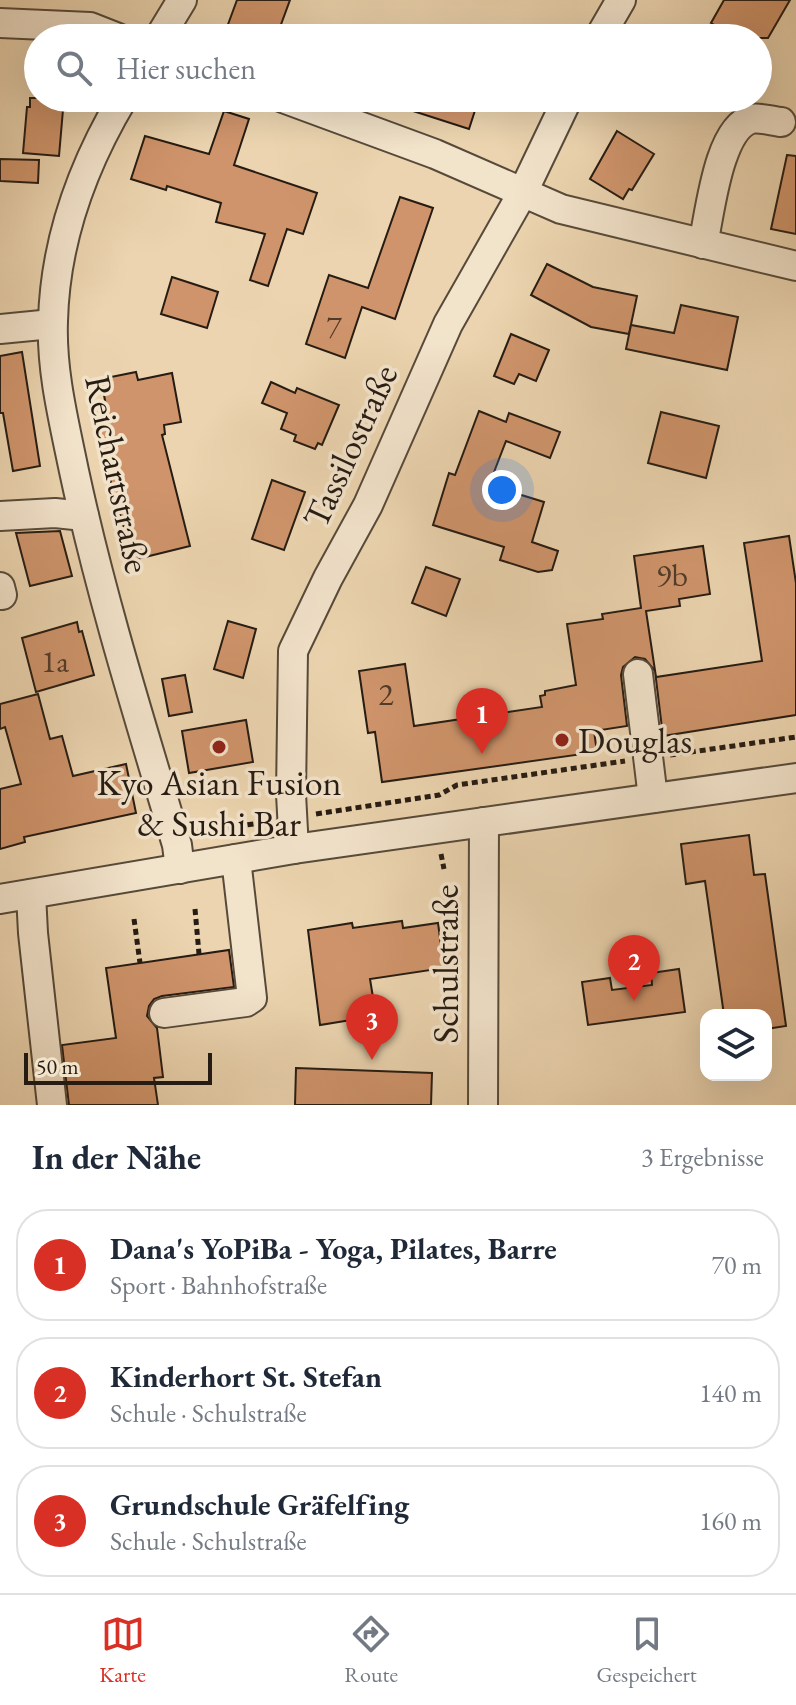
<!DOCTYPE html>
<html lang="de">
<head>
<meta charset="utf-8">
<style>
  body { margin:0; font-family:"EB Garamond",serif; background:#f2f2f3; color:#1f2937 }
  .controls { position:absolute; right:24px; bottom:24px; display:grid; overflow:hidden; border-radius:16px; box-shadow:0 8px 32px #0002 }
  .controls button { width:72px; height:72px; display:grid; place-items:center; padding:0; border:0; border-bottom:2px solid #e0e1e3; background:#fff; color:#1f2937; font:40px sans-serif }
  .scale { position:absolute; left:24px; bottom:20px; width:188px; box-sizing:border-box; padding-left:8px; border:4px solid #261c13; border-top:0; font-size:22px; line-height:28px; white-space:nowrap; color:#261c13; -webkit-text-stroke:6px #f2e3cb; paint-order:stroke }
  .you { position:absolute; left:502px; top:490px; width:28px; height:28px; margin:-20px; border:6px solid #fff; border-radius:50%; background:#1a73e8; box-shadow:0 0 0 12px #1a73e833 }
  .badge { display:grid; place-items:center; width:52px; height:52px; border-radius:50%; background:#d93025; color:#fff; font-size:26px; font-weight:700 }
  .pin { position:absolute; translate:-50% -66px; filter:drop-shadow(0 2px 4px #0008) }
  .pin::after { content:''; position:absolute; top:42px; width:28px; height:24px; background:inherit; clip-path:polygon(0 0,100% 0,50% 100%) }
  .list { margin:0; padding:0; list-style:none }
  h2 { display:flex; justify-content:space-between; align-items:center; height:104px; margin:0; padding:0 32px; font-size:34px }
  h2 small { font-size:26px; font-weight:400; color:#747a83 }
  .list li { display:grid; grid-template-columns:52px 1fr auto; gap:24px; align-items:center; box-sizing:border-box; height:112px; margin:0 16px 16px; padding:0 16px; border:2px solid #e0e1e3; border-radius:32px }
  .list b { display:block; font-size:30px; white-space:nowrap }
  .list p { margin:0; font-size:26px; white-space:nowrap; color:#747a83 }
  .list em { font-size:26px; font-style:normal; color:#747a83 }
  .icon { flex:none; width:44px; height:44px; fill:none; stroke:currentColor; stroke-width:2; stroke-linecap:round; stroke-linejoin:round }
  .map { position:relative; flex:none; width:796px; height:1105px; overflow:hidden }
  .search { position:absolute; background:#fff; box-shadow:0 8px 32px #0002; left:24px; right:24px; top:24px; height:88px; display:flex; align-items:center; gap:20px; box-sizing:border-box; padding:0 28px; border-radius:44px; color:#747a83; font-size:30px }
  .sheet { height:488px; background:#fff }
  nav { display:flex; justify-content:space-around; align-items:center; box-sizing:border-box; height:112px; border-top:2px solid #e0e1e3; background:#fff; font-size:22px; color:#747a83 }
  nav a { display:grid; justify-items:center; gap:4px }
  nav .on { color:#d93025 }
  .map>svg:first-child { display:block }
</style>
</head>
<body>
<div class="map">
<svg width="796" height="1105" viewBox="0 0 796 1105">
  <rect width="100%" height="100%" fill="#ebd4af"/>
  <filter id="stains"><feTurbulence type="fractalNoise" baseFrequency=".0025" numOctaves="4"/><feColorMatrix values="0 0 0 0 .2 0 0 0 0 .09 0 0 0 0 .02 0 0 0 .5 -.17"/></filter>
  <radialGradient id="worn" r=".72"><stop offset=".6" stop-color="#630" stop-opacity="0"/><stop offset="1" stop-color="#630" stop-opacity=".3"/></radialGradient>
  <!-- building -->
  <g fill="#cf946b" stroke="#261c13" stroke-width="2">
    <path d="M237 0H290L276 38H223Z"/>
    <path d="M724 0H790L768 38H737L711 23Z"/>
    <path d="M30 98H64L59 156 23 153 27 107H30Z"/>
    <path d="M385 98H479L469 129 385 102Z"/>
    <path d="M224 111 249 119 234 165 317 193 303 234 287 229 268 286 250 280 265 234 216 222 221 203 167 186 166 190 131 179 145 136 209 154Z"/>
    <path d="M617 131 654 154 632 190 629 189 623 199 590 179Z"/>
    <path d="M787 155 796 156V234L771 229Z"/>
    <path d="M0 159 39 160 38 183 0 181Z"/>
    <path d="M400 197 433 208 395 319 362 307 345 358 306 344 329 275 368 288Z"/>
    <path d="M547 264 593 287 637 296 629 334 591 327 531 295Z"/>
    <path d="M172 277 218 292 207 328 161 314Z"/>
    <path d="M681 305 738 317 727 370 626 349 631 325 674 333Z"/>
    <path d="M511 334 549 350 536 381 519 374 514 384 494 376Z"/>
    <path d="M22 352 40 466 13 471 3 413H0V356Z"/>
    <path d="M136 372 138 380 172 373 181 422 164 425 165 434 162 435 190 546 133 560 101 447 96 413 107 411 101 379Z"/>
    <path d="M271 382 295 393 297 388 339 405 322 445 318 443 315 449 294 441 296 435 281 429 287 413 262 403Z"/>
    <path d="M479 411 506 422 509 413 560 432 550 458 506 441 489 485 544 502 532 542 558 551 552 570 538 572 500 560 504 547 433 525 449 473 455 475Z"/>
    <path d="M661 412 719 426 706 478 648 463Z"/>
    <path d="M272 480 305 492 284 550 252 539Z"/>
    <path d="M60 531 72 576 30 586 16 533Z"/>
    <path d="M789 536 796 583V715L663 736 655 671 645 659 635 657 623 667 621 675 627 726 594 731 597 752 382 782 375 732 368 733 359 671 405 664 414 726 542 707 540 696 545 695V691L576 685 567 624 603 619 602 614 641 608 634 556 703 546 710 594 679 599 680 606 646 611 656 677 762 661 744 543Z"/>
    <path d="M426 567 460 579 446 616 412 603Z"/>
    <path d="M228 621 256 629 243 678 214 669Z"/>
    <path d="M77 622 79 632 82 631 94 675 36 692 22 638Z"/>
    <path d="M185 675 192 712 169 716 162 679Z"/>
    <path d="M38 694 50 739 62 736 73 776 126 764 136 813 24 837 25 842 0 849V789L21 784 5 727 0 729V704Z"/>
    <path d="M246 720 253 762 189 773 182 731Z"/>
    <path d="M749 835 754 875 765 874 786 1026 766 1029V1015H724L705 881 686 884 681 844Z"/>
    <path d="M402 921 403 928 438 923 444 968 370 979 376 1016 320 1025 308 930 352 923 353 928Z"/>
    <path d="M229 950 234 987 162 996 154 999 149 1006 147 1016 157 1028 163 1077 154 1078 158 1105H69L62 1045 116 1038 106 968Z"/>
    <path d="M679 969 685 1012 588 1025 582 982 610 978 612 990 652 985 651 973Z"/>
    <path d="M296 1068 432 1073 431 1105H295Z"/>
  </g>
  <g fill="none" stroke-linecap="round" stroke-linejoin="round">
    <defs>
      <g id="minor">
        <path d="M0 23 90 27 118 38"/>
        <path d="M159 38 182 0"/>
        <path d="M599 38 621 0"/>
        <path d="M123 98C83 165 55 242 53 321 51 371 64 422 74 471 101 597 140 721 177 845L180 869"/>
        <path d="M283 98 435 154 561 209 796 266"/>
        <path d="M703 244C710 214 718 129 751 119 759 117 772 121 781 122"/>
        <path d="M0 329 52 324"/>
        <path d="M0 516 55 513 84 516"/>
        <path d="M0 587 2 595"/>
        <path d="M638 674 653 798"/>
        <path d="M294 849 291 794 293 651 328 578 368 505 448 324 523 192 568 98"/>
        <path d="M31 894 33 933 52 1105"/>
        <path d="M0 899 294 849 796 778"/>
        <path d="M164 1013 246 1002 252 998 236 859"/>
        <path d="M483 1105 484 822"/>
      </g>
    </defs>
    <!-- minor casing -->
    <use href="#minor" stroke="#574a3a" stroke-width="32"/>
    <!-- path -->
    <g stroke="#261c13" stroke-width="5" stroke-dasharray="6 4" stroke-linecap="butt">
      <path d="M670 755 796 737"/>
      <path d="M316 814 439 795 457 785 625 761"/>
      <path d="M198 832 267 822"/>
      <path d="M441 854 444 869"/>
      <path d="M195 909 199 954"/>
      <path d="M134 919 140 963"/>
    </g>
    <!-- minor -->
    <use href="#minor" stroke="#f2e3cb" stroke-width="28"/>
  </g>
  <!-- markers -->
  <g fill="#8f2418" stroke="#f2e3cb" stroke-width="3">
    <circle cx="562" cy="740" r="8"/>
    <circle cx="219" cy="747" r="8"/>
  </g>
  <g text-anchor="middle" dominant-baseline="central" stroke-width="7" stroke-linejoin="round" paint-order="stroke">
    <!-- number labels -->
    <g font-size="32" fill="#503a29">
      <text x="334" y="326">7</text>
      <text x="672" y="575">9b</text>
      <text x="55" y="661">1a</text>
      <text x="386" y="694">2</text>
    </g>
    <!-- street labels -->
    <g font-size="36" fill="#261c13" stroke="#f2e3cb">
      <text transform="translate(350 446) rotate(-65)">Tassilostraße</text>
      <text transform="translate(118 474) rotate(78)">Reichartstraße</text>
      <text transform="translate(445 964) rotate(-90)">Schulstraße</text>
    </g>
    <!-- poi labels -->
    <g font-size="36" fill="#261c13" stroke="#f2e3cb" text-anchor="start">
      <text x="578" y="740">Douglas</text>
      <text x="219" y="782" text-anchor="middle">Kyo Asian Fusion<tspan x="219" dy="41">&amp; Sushi Bar</tspan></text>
    </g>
  </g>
  <rect width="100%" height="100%" filter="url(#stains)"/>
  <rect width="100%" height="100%" fill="url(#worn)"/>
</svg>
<div class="controls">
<button><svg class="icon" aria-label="layers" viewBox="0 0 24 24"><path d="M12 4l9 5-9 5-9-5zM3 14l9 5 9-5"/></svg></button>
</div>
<div class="scale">50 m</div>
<div class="you"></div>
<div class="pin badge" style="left:482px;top:754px">1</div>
<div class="pin badge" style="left:634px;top:1001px">2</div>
<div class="pin badge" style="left:372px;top:1060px">3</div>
<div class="search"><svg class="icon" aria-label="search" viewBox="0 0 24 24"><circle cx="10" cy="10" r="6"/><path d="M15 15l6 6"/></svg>Hier suchen</div>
</div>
<section class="sheet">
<h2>In der Nähe<small>3 Ergebnisse</small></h2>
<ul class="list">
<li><span class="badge">1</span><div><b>Dana's YoPiBa - Yoga, Pilates, Barre</b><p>Sport · Bahnhofstraße</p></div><em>70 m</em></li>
<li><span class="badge">2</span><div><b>Kinderhort St. Stefan</b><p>Schule · Schulstraße</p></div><em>140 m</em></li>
<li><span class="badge">3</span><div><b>Grundschule Gräfelfing</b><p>Schule · Schulstraße</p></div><em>160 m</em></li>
</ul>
</section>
<nav>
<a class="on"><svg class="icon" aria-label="map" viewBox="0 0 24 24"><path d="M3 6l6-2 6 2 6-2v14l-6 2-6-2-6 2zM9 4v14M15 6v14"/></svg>Karte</a>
<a><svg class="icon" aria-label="directions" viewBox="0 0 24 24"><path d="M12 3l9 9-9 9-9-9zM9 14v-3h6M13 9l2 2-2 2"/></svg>Route</a>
<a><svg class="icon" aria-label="saved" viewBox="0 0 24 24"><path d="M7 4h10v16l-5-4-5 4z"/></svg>Gespeichert</a>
</nav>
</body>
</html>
